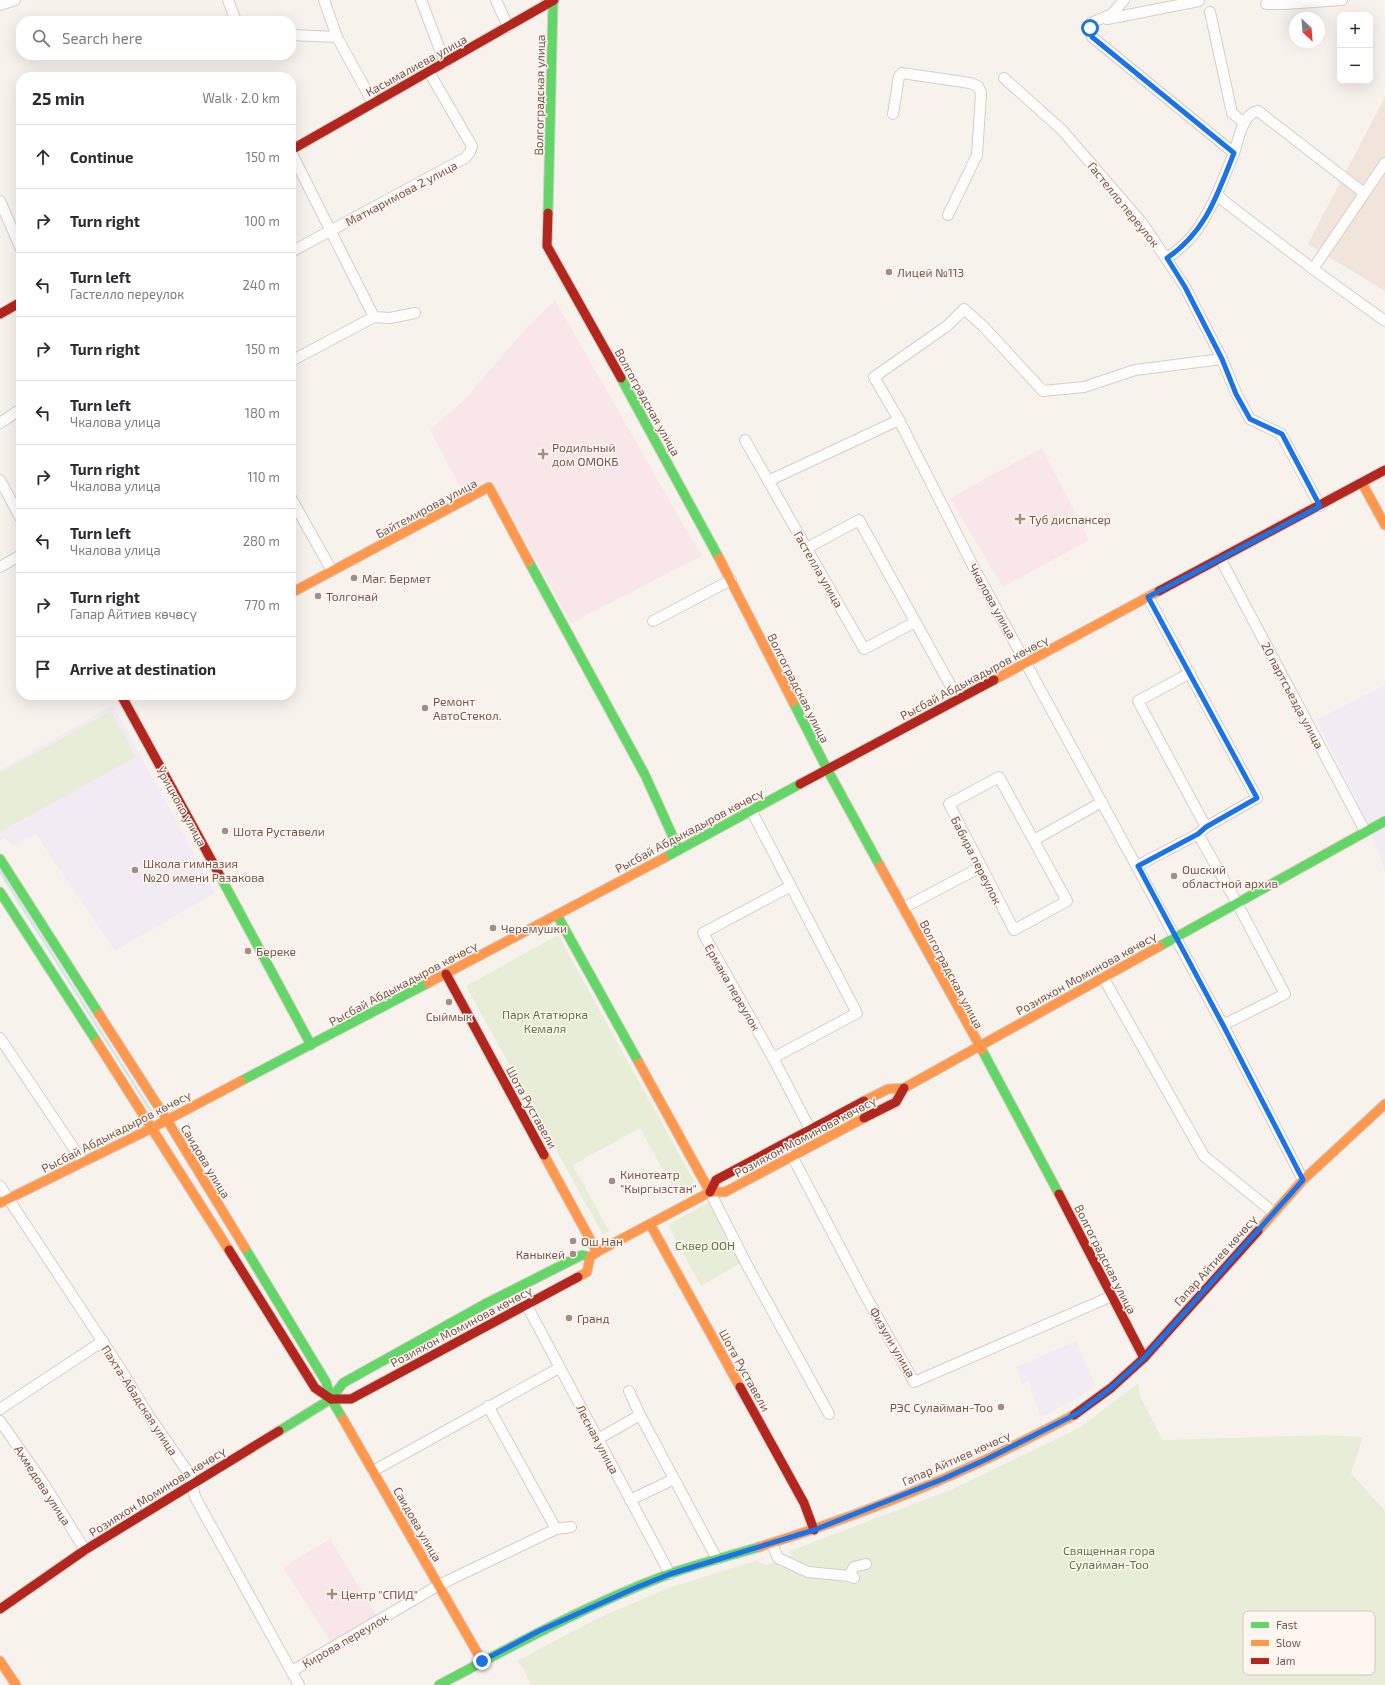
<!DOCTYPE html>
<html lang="en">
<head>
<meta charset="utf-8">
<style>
  body { margin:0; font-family:"Exo 2",sans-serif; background:#f2f2f3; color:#2b2b33 }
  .controls { position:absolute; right:12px; top:12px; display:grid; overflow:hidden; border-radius:8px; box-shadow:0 4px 16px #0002 }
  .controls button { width:36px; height:36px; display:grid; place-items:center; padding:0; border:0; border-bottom:1px solid #e1e1e2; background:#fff; color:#2b2b33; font:20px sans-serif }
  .compass { position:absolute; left:1289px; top:12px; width:36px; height:36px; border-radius:50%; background:#fff; box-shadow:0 4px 16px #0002; rotate:154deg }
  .stop { position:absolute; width:12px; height:12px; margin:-9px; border:3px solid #1a73e8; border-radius:50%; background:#fff }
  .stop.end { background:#1a73e8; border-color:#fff; box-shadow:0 1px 4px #0008 }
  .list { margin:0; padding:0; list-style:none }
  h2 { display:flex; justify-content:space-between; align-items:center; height:52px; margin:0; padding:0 16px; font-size:17px }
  h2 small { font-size:13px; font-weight:400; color:#7c7c81 }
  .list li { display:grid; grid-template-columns:26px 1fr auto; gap:12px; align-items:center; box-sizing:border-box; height:64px; padding:0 16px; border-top:1px solid #e1e1e2 }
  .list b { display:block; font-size:15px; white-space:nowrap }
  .list p { margin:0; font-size:13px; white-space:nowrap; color:#7c7c81 }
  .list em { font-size:13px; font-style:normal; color:#7c7c81 }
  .icon { flex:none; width:22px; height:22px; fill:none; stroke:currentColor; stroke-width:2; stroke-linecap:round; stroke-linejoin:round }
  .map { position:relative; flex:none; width:1385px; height:1685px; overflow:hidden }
  .search { position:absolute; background:#fff; box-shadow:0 4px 16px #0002; left:16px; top:16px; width:280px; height:44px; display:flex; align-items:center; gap:10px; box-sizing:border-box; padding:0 14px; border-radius:16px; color:#7c7c81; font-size:15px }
  .panel { position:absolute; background:#fff; box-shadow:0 4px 16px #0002; left:16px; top:72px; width:280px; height:628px; border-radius:16px }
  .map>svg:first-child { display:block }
</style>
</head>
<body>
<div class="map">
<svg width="1385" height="1685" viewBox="0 0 1385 1685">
  <rect width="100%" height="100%" fill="#f8f2ed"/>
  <!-- residential -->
  <path fill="#f0e4db" d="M1385 97V291L1308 244Z"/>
  <!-- education -->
  <g fill="#f3ebf3">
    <path d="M1385 685V871L1363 812 1316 720Z"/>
    <path d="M113 705 215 893 115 951 36 834 13 846 5 838 0 841V770Z"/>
    <path d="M1076 1341 1095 1385 1079 1397 1041 1417 1028 1381 1022 1384 1016 1367Z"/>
  </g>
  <!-- medical -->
  <g fill="#f9e6e8">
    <path d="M555 300 677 514 702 556 571 623 491 479 463 492 430 430 464 400 528 326Z"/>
    <path d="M1042 448 1089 540 1003 587 950 498Z"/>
    <path d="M330 1539 380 1621 332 1644 283 1567Z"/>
  </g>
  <!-- green -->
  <g fill="#e8edd8">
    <path d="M111 711 136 757 0 832V773Z"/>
    <path d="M558 935 696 1185 677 1196 640 1128 573 1165 609 1231 603 1235 466 986Z"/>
    <path d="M709 1202 741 1263 701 1286 668 1225Z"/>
    <path d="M1138 1383 1140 1396 1163 1440 1325 1435 1363 1437 1351 1473 1385 1511V1685H531L523 1668 517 1661 594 1620 668 1588 755 1561 767 1565 793 1555 787 1552 953 1489 1081 1427Z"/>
  </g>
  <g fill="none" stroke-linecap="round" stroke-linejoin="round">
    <!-- stream -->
    <g stroke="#cfe9e7" stroke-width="2.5">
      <path d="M0 872 152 1113"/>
      <path d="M459 1327 513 1298"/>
    </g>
    <defs>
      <g id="street">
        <path d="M228 0 236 21"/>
        <path d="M324 0 337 37 373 103"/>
        <path d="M421 0 445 63"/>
        <path d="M496 0 508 27"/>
        <path d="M1124 0 1112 14 1091 23 1090 27 1092 37 1234 153 1217 194"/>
        <path d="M1266 4H1285L1342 0"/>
        <path d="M0 5 15 0"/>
        <path d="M1210 12 1232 113 1244 123"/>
        <path d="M1107 19 1199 1"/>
        <path d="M291 35 337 37"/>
        <path d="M1004 78 1062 130 1143 224 1185 287 1222 359 1236 393 1250 419 1281 434 1320 506"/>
        <path d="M893 114 899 76 902 73 970 83 978 86 981 93 977 155 948 215"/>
        <path d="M291 152 374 317"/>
        <path d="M1234 153C1239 139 1242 114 1258 111L1364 193"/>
        <path d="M0 201 21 249"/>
        <path d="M291 252 465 158 470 152 472 146 429 72"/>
        <path d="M1167 258C1193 241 1204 222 1217 194L1225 202 1313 269 1385 163"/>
        <path d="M1313 269 1385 321"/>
        <path d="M1222 359 1135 370 1084 387 1043 391 983 326 964 309 947 326 874 377 899 420 973 566 1223 1025 1303 1180"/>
        <path d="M291 361 374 317 390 318 415 313"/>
        <path d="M0 423 21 409"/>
        <path d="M745 440 864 649 915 622"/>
        <path d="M0 480 21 519"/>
        <path d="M768 481 899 420"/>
        <path d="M291 498 332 571"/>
        <path d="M807 548 859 520 958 699"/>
        <path d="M1220 558 1365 831"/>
        <path d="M0 567 21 555"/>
        <path d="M653 621 731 580"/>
        <path d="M1190 673 1138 701 1206 827"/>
        <path d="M999 777 1067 901 1014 930 949 804Z"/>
        <path d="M751 810 857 1013 773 1058"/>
        <path d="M1198 834 1237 903 1285 994 1223 1025"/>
        <path d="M1034 840 1102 802"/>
        <path d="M1137 866 1198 834 1206 827 1257 798 1148 597"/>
        <path d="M791 886 703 933 773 1058 810 1129"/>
        <path d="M903 908 981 867"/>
        <path d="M1103 977 1204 1156 1273 1212"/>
        <path d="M0 1038 83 1162"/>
        <path d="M792 1156 864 1293 914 1382 1112 1296"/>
        <path d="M0 1186 122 1371 149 1416 190 1475 195 1497 299 1685"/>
        <path d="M710 1192 747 1265 829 1414"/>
        <path d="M526 1304 670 1574"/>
        <path d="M629 1391 640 1415 717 1559"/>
        <path d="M488 1406 556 1529"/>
        <path d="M0 1409 103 1341"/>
        <path d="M0 1421 42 1481 85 1550"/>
        <path d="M598 1439 640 1415"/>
        <path d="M373 1471 559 1368"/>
        <path d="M630 1500 674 1479"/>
        <path d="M772 1544 778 1558 808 1572 849 1576 854 1578"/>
        <path d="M849 1576 854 1567 866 1564"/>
        <path d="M292 1671 439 1585 556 1529 571 1527"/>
      </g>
      <g id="fast">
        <path d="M548 213 553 2"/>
        <path d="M621 378 719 558"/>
        <path d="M529 562 645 775 679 850"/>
        <path d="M793 702 827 769 880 866"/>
        <path d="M664 858 800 784"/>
        <path d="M0 859 99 1014"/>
        <path d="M219 874 311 1045"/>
        <path d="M0 892 97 1042"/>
        <path d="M557 915 639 1063"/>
        <path d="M1160 946 1385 821"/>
        <path d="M982 1050 1059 1194"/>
        <path d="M241 1081 428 983"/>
        <path d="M245 1248 326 1382 331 1399 343 1419"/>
        <path d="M279 1431 331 1399 343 1383 485 1304 582 1255 590 1257"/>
        <path d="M439 1685C514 1645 589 1604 669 1574 698 1564 729 1556 759 1547"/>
      </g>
      <g id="slow">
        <path d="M1362 483 1385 525"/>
        <path d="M719 558 793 702"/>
        <path d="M291 593 489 487 529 562"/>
        <path d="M994 680 1159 591"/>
        <path d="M880 866 982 1050"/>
        <path d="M428 983 664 858"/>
        <path d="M99 1014 167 1120 245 1248"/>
        <path d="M97 1042 229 1250"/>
        <path d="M639 1063 710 1192"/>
        <path d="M864 1101 888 1089 904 1088 1160 946"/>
        <path d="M544 1155 597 1252"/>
        <path d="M0 1203 152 1128 241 1081"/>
        <path d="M650 1224 740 1387"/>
        <path d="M1258 1231 1303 1180 1385 1104"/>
        <path d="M578 1277 587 1272 590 1257 597 1252 710 1192H725L864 1118"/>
        <path d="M343 1419 482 1661"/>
        <path d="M759 1547C836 1523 913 1494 987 1459 1016 1445 1045 1430 1074 1415"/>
        <path d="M0 1661 16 1685"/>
      </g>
      <g id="jam">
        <path d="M291 150 554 0"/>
        <path d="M548 213 547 246 621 378"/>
        <path d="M0 314 21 302"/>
        <path d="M1159 591 1385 470"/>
        <path d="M121 695 219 874"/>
        <path d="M800 784 994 680"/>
        <path d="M446 974 544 1155"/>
        <path d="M864 1118 896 1102 904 1088"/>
        <path d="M710 1192 716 1180 864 1101"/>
        <path d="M1059 1194 1144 1358"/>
        <path d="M229 1250 315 1388 331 1399"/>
        <path d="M740 1387 804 1503 814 1530"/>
        <path d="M331 1399H351L578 1277"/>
        <path d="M1074 1415 1111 1388 1144 1358 1258 1231"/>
        <path d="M0 1609 85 1550 279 1431"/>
      </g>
    </defs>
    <!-- street casing -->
    <use href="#street" stroke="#d6cdca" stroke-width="12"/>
    <!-- fast casing -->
    <use href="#fast" stroke="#d7cdc9" stroke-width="11"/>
    <!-- slow casing -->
    <use href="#slow" stroke="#d7cdc9" stroke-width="11"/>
    <!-- jam casing -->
    <use href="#jam" stroke="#d7cdc9" stroke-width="11"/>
    <!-- street -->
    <use href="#street" stroke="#fefdfc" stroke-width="10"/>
    <!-- fast -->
    <use href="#fast" stroke="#63d668" stroke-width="9"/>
    <!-- slow -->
    <use href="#slow" stroke="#ff974d" stroke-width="9"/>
    <!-- jam -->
    <use href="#jam" stroke="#b3261e" stroke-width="9"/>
  </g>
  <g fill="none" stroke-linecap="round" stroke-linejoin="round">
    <!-- route -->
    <path stroke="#1a73e8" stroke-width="5" d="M482 1661 539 1631 635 1588 670 1574 814 1530 943 1479 987 1459 1078 1413 1111 1388 1144 1358 1303 1180 1223 1025 1138 866 1198 834 1206 827 1257 798 1148 597 1320 506 1282 434 1250 419 1236 394 1222 359 1185 287 1167 258C1206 232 1217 195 1234 153L1092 37 1090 28"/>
  </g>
  <!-- markers -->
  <g fill="#a38d85" stroke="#fef6ef" stroke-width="1.5">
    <circle cx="889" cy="272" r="4"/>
    <path d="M541 448h4v4h4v4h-4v4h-4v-4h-4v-4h4z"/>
    <path d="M1018 513h4v4h4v4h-4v4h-4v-4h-4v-4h4z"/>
    <circle cx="354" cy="578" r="4"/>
    <circle cx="318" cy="596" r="4"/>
    <circle cx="425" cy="708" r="4"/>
    <circle cx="225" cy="831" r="4"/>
    <circle cx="135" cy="870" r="4"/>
    <circle cx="1174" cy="876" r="4"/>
    <circle cx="493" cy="928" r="4"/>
    <circle cx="248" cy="951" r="4"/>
    <circle cx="449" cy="1002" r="4"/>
    <circle cx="612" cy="1181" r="4"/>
    <circle cx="573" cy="1241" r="4"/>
    <circle cx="573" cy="1254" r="4"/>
    <circle cx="569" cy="1318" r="4"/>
    <circle cx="1001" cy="1407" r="4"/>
    <path d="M330 1588h4v4h4v4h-4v4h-4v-4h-4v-4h4z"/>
  </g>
  <g text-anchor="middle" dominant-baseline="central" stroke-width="3" stroke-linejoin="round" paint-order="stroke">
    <!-- street labels -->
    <g font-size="12" fill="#75564d" stroke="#fef6ef">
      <text transform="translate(416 65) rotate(-29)">Касымалиева улица</text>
      <text transform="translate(539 95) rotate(-89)">Волгоградская улица</text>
      <text transform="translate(401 193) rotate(-28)">Маткаримова 2 улица</text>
      <text transform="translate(1124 204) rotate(51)">Гастелло переулок</text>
      <text transform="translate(648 402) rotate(61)">Волгоградская улица</text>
      <text transform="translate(426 508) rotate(-28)">Байтемирова улица</text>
      <text transform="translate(819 569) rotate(60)">Гастелла улица</text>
      <text transform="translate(993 601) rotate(61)">Чкалова улица</text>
      <text transform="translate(974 677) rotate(-28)">Рысбай Абдыкадыров көчөсү</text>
      <text transform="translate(799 688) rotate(63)">Волгоградская улица</text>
      <text transform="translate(1293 695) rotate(62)">20 партсъезда улица</text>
      <text transform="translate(182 806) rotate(61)">Урицкого улица</text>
      <text transform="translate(689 830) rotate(-28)">Рысбай Абдыкадыров көчөсү</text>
      <text transform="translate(977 860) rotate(63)">Бабира переулок</text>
      <text transform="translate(1086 973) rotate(-29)">Розияхон Моминова көчөсү</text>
      <text transform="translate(952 974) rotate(62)">Волгоградская улица</text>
      <text transform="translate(403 983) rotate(-28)">Рысбай Абдыкадыров көчөсү</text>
      <text transform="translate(733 987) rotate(60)">Ермака переулок</text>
      <text transform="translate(532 1107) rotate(61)">Шота Руставели</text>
      <text transform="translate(116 1131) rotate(-27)">Рысбай Абдыкадыров көчөсү</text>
      <text transform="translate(805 1136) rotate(-28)">Розияхон Моминова көчөсү</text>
      <text transform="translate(206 1161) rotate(59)">Саидова улица</text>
      <text transform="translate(1106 1259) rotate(63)">Волгоградская улица</text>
      <text transform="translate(1215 1260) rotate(-48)">Гапар Айтиев көчөсү</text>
      <text transform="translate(461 1326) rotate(-28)">Розияхон Моминова көчөсү</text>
      <text transform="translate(893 1342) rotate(60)">Физули улица</text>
      <text transform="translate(745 1370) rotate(61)">Шота Руставели</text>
      <text transform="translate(140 1400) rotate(57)">Пахта-Абадская улица</text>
      <text transform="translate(598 1439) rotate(62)">Лесная улица</text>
      <text transform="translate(956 1458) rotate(-24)">Гапар Айтиев көчөсү</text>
      <text transform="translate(43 1485) rotate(57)">Ахмедова улица</text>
      <text transform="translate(157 1491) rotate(-32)">Розияхон Моминова көчөсү</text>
      <text transform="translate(418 1524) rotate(60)">Саидова улица</text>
      <text transform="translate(345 1640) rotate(-30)">Кирова переулок</text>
    </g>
    <!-- poi labels -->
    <g font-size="12" fill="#75564d" stroke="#fef6ef" text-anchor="start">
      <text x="897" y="272">Лицей №113</text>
      <text x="552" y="447">Родильный<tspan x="552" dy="14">дом ОМОКБ</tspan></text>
      <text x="1029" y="519">Туб диспансер</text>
      <text x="362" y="578">Маг. Бермет</text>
      <text x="326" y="596">Толгонай</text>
      <text x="433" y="701">Ремонт<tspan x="433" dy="14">АвтоСтекол.</tspan></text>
      <text x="233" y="831">Шота Руставели</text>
      <text x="143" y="863">Школа гимназия<tspan x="143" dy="14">№20 имени Разакова</tspan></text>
      <text x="1182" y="869">Ошский<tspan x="1182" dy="14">областной архив</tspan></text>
      <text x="501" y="928">Черемушки</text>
      <text x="256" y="951">Береке</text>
      <text x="449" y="1016" text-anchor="middle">Сыймык</text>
      <text x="620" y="1174">Кинотеатр<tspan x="620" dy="14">"Кыргызстан"</tspan></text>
      <text x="581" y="1241">Ош Нан</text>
      <text x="565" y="1254" text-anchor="end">Каныкей</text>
      <text x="577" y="1318">Гранд</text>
      <text x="993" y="1407" text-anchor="end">РЭС Сулайман-Тоо</text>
      <text x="341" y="1594">Центр "СПИД"</text>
    </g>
    <!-- park labels -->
    <g font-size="12" fill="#5d7a45" stroke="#fef6ef">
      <text x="545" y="1014">Парк Ататюрка<tspan x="545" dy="14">Кемаля</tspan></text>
      <text x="705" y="1245">Сквер ООН</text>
      <text x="1109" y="1550">Священная гора<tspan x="1109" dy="14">Сулайман-Тоо</tspan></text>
    </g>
  </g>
  <!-- legend -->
  <rect x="1243" y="1611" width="132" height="64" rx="6" fill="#fef6ef" stroke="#d5c6be" stroke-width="1"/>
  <rect x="1251" y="1622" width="18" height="6" fill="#63d668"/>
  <rect x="1251" y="1640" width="18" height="6" fill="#ff974d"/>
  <rect x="1251" y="1658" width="18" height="6" fill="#b3261e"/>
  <g font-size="11" fill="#75564d">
    <text x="1276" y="1629">Fast</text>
    <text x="1276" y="1647">Slow</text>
    <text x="1276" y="1665">Jam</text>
  </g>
</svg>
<div class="controls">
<button>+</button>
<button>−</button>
</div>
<svg class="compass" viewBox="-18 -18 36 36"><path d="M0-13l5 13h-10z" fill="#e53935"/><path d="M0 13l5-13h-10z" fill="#7c7c81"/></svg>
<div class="stop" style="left:1090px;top:28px"></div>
<div class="stop end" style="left:482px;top:1661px"></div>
<div class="search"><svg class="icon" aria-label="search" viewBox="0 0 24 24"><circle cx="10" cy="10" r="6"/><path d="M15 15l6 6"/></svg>Search here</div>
<section class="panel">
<h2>25 min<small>Walk · 2.0 km</small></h2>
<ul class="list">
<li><svg class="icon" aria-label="ahead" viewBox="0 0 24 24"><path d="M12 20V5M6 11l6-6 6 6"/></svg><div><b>Continue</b></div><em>150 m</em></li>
<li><svg class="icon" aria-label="right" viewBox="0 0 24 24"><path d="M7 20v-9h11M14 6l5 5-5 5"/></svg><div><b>Turn right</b></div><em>100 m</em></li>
<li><svg class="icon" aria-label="left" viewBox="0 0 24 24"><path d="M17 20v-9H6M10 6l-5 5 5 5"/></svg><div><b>Turn left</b><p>Гастелло переулок</p></div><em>240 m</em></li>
<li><svg class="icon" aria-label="right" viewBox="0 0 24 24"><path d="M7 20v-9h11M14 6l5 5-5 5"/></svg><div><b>Turn right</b></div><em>150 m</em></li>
<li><svg class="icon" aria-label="left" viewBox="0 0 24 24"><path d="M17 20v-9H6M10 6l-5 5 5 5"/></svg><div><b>Turn left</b><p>Чкалова улица</p></div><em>180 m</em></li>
<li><svg class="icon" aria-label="right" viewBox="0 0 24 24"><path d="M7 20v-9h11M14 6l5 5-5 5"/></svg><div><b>Turn right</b><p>Чкалова улица</p></div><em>110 m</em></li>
<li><svg class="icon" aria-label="left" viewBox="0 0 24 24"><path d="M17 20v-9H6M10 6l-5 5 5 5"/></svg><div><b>Turn left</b><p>Чкалова улица</p></div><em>280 m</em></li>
<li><svg class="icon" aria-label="right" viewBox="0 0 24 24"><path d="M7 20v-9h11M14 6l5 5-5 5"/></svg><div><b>Turn right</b><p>Гапар Айтиев көчөсү</p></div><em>770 m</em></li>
<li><svg class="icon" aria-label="arrive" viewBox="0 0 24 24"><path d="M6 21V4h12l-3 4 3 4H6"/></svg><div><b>Arrive at destination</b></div></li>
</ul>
</section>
</div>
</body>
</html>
